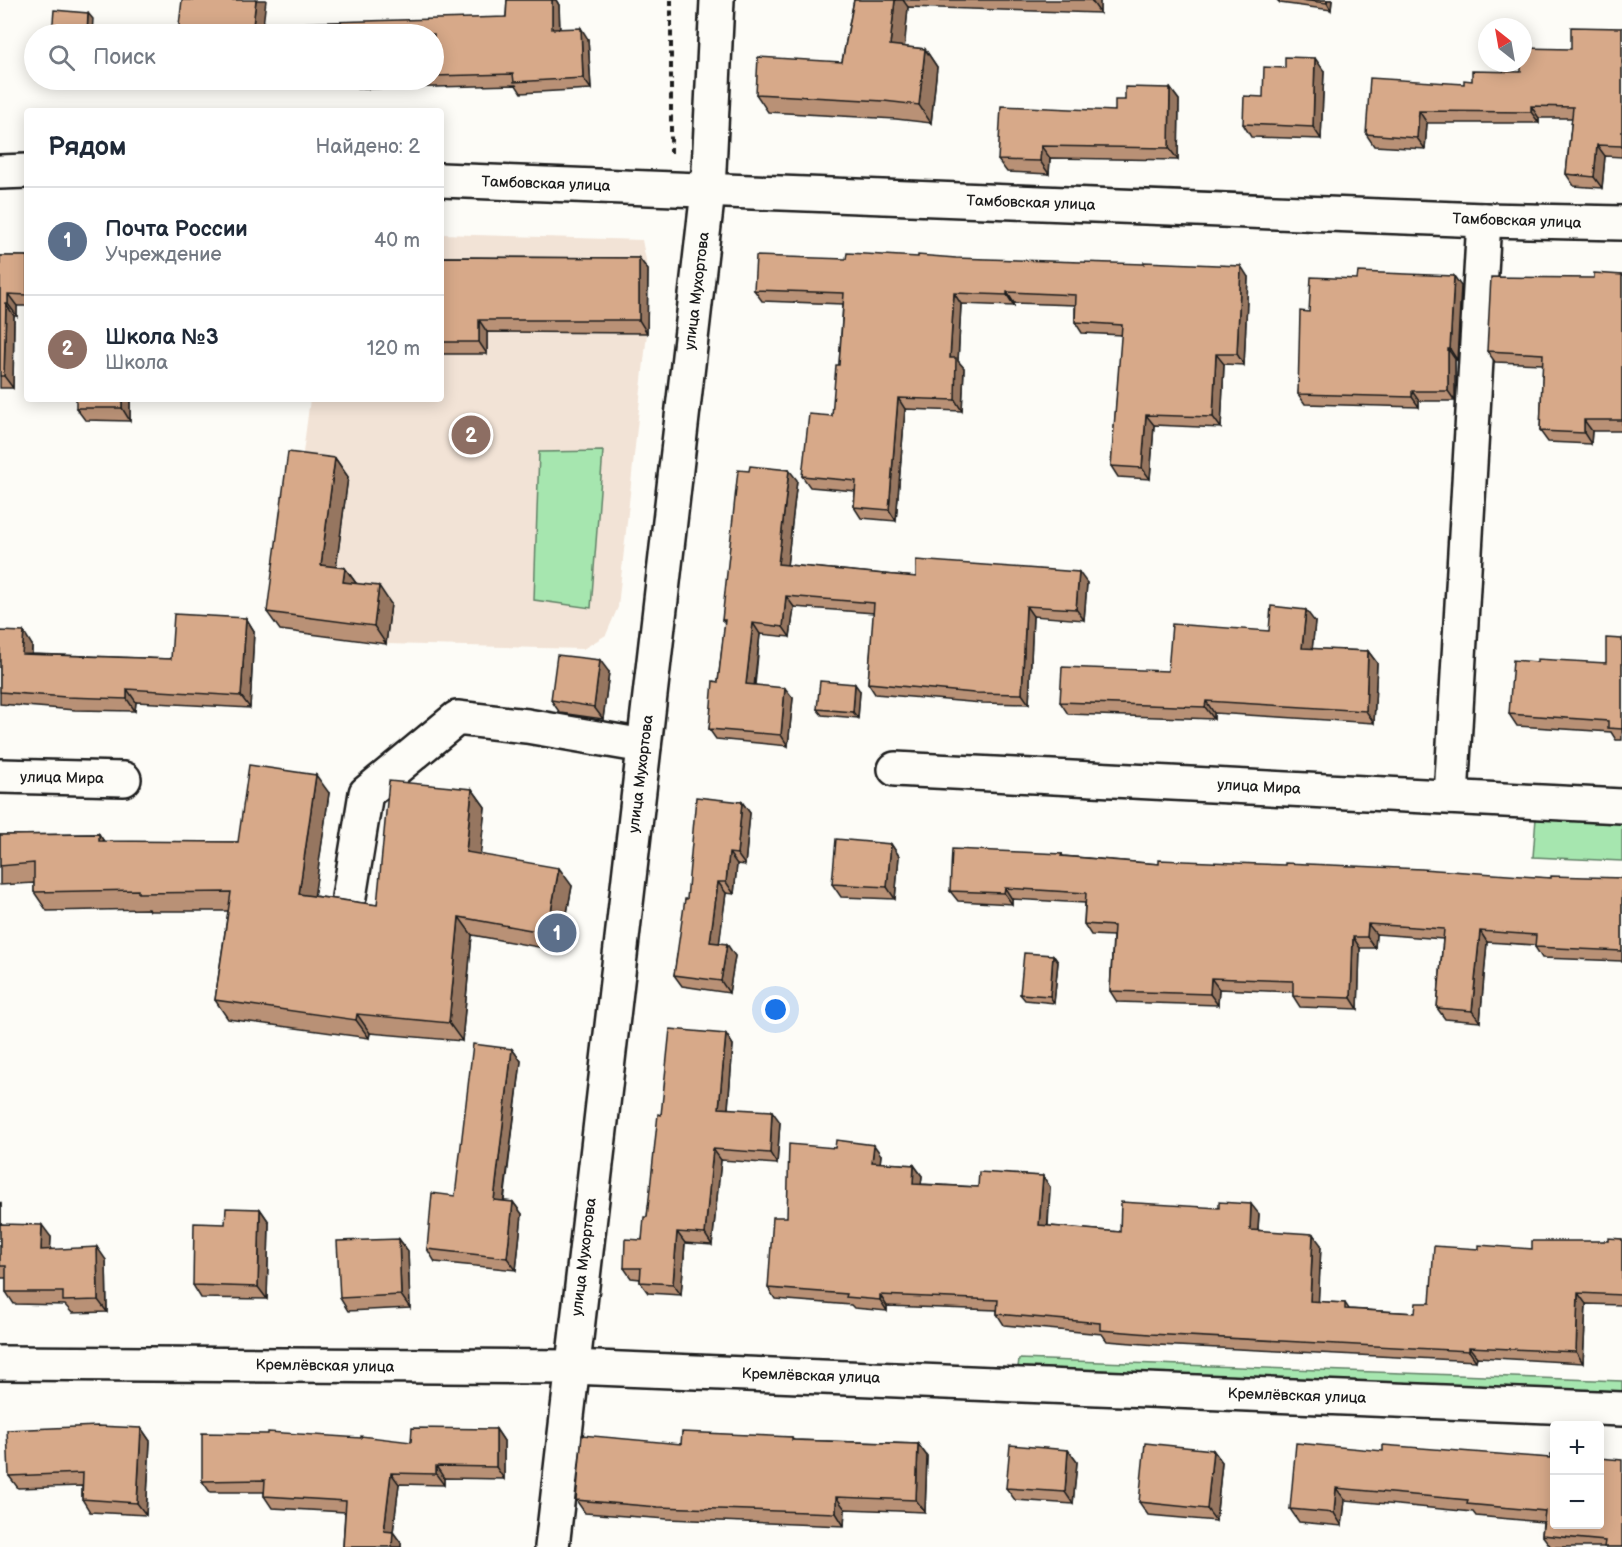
<!DOCTYPE html>
<html lang="ru">
<head>
<meta charset="utf-8">
<style>
  body { margin:0; font-family:"Balsamiq Sans",sans-serif; background:#f6f6f7; color:#1f2937 }
  .controls { position:absolute; right:18px; bottom:18px; display:grid; overflow:hidden; border-radius:6px; box-shadow:0 3px 15px #0003 }
  .controls button { width:54px; height:54px; display:grid; place-items:center; padding:0; border:0; border-bottom:2px solid #e0e1e3; background:#fff; color:#1f2937; font:30px sans-serif }
  .compass { position:absolute; left:1478px; top:18px; width:54px; height:54px; border-radius:50%; background:#fff; box-shadow:0 3px 15px #0003; rotate:329deg }
  .you { position:absolute; left:776px; top:1010px; width:21px; height:21px; margin:-15px; border:4px solid #fff; border-radius:50%; background:#1a73e8; box-shadow:0 0 0 9px #1a73e833 }
  .badge { display:grid; place-items:center; width:39px; height:39px; border-radius:50%; background:#b45309; color:#fff; font-size:20px; font-weight:700 }
  .pin { position:absolute; translate:-50% -50%; border:3px solid #fff; box-shadow:0 2px 6px #0006 }
  .list { margin:0; padding:0; list-style:none }
  h2 { display:flex; justify-content:space-between; align-items:center; height:78px; margin:0; padding:0 24px; font-size:26px }
  h2 small { font-size:20px; font-weight:400; color:#747a83 }
  .list li { display:grid; grid-template-columns:39px 1fr auto; gap:18px; align-items:center; box-sizing:border-box; height:108px; padding:0 24px; border-top:2px solid #e0e1e3 }
  .list b { display:block; font-size:22px; white-space:nowrap }
  .list p { margin:0; font-size:20px; white-space:nowrap; color:#747a83 }
  .list em { font-size:20px; font-style:normal; color:#747a83 }
  .icon { flex:none; width:33px; height:33px; fill:none; stroke:currentColor; stroke-width:2; stroke-linecap:round; stroke-linejoin:round }
  .map { position:relative; flex:none; width:1622px; height:1547px; overflow:hidden }
  .search { position:absolute; background:#fff; box-shadow:0 3px 15px #0003; left:24px; top:24px; width:420px; height:66px; display:flex; align-items:center; gap:15px; box-sizing:border-box; padding:0 21px; border-radius:33px; color:#747a83; font-size:22px }
  .panel { position:absolute; background:#fff; box-shadow:0 3px 15px #0003; left:24px; top:108px; width:420px; height:294px; border-radius:6px }
  .map>svg:first-child { display:block }
</style>
</head>
<body>
<div class="map">
<svg width="1622" height="1547" viewBox="0 0 1622 1547">
  <rect width="100%" height="100%" fill="#fdfcf7"/>
  <filter id="ink" filterUnits="userSpaceOnUse"><feTurbulence type="fractalNoise" baseFrequency=".0167" numOctaves="2"/><feDisplacementMap in="SourceGraphic" scale="12" xChannelSelector="R" yChannelSelector="G"/><feConvolveMatrix kernelMatrix="1 2 1 2 8 2 1 2 1" color-interpolation-filters="sRGB"/></filter>
  <g filter="url(#ink)">
    <!-- built -->
    <path fill="#f2e3d6" d="M441 234 642 240 648 270 647 333 618 607 606 635 583 649 386 644 280 630 310 399H441Z"/>
    <!-- green -->
    <g fill="#a6e6af" stroke="#618166" stroke-width="1.5">
      <path d="M603 451 591 608 534 600 539 452Z"/>
      <path d="M1536 818 1622 824V861L1533 857Z"/>
      <path d="M1019 1359 1622 1381V1398L1062 1376 1018 1368Z"/>
    </g>
    <g fill="none" stroke-linecap="round" stroke-linejoin="round">
      <defs>
        <g id="minor">
          <path d="M0 172 27 171"/>
          <path d="M441 180 1484 220 1622 223"/>
          <path d="M895 769 1622 806"/>
          <path d="M0 776 124 779"/>
          <path d="M1451 797 1484 220"/>
          <path d="M349 897 366 793 457 718 527 726 644 746"/>
          <path d="M0 1363 571 1367 1622 1409"/>
          <path d="M552 1547 708 191 717 0"/>
        </g>
      </defs>
      <!-- minor casing -->
      <use href="#minor" stroke="#1c1c1c" stroke-width="38"/>
      <!-- path -->
      <path stroke="#1c1c1c" stroke-width="4" stroke-dasharray="6 4.5" stroke-linecap="butt" d="M671 0V153"/>
      <!-- minor -->
      <use href="#minor" stroke="#fdfcf7" stroke-width="33"/>
    </g>
    <!-- wall -->
    <g fill="#b99176" stroke="#1c1c1c" stroke-width="1.5">
      <path d="M507 0H556L559 5 560 29 588 39 591 89 521 93 516 85 357 89 350 80H434V34L506 17Z"/>
      <path d="M854 0H1100V13L908 7 904 47 925 49 937 67 931 123 896 119 768 112 756 94 842 62Z"/>
      <path d="M1277 0H1332L1331 10 1280 3Z"/>
      <path d="M1622 28V157L1605 156 1602 188 1574 186 1566 174 1572 118H1539V123H1427L1425 149 1374 146 1366 134 1472 81 1521 72Z"/>
      <path d="M1324 71 1321 139 1251 137 1243 124 1263 97Z"/>
      <path d="M1170 88 1179 100 1178 160 1050 158 1049 174 1007 172 998 160 1115 111 1125 100Z"/>
      <path d="M0 256H27V306H17V316H14L13 388H0Z"/>
      <path d="M441 257 639 258 648 270 647 333 487 332V354H441Z"/>
      <path d="M1622 275V431H1592L1591 444 1548 442 1540 431 1543 364 1495 362 1487 351 1594 278Z"/>
      <path d="M1248 277 1244 365 1224 364 1221 428 1154 425 1150 479 1118 477 1111 466 1122 335 1082 333 1075 322V305L1014 303V306L961 304 958 361 964 368 962 411 905 409 896 521 861 518 854 507 855 491 810 487 802 476 832 416 839 365 843 304 762 301 754 290Z"/>
      <path d="M1461 286 1457 360 1455 359V401H1419V407L1305 404 1298 394 1309 312Z"/>
      <path d="M130 399V421L85 420 76 408Z"/>
      <path d="M335 458 348 477 336 567 345 568 356 583 391 604 386 644 280 630 267 612Z"/>
      <path d="M797 480 787 565 916 577 1087 583 1084 620 1033 616 1029 704 982 703 875 694 868 683 874 613 794 607 790 637 760 634 755 685 793 698 788 746 716 739 709 729 718 682 725 623 722 620Z"/>
      <path d="M246 618 254 631 250 708 136 702 135 711 75 710 0 704V631L32 645V654L171 659Z"/>
      <path d="M1315 622 1312 649 1368 651 1377 663 1374 723 1214 713V719L1068 714 1060 702 1168 671 1269 631Z"/>
      <path d="M1622 639V740H1616L1611 732 1517 726 1509 714 1537 662 1606 663Z"/>
      <path d="M609 672 603 719 560 713 551 700Z"/>
      <path d="M860 691 858 718 822 715 817 709Z"/>
      <path d="M472 789 485 807 480 854 572 886 560 951 472 935 462 1041 370 1033 369 1038 228 1019 215 1000 228 911H150L149 909 47 911 34 892V883L0 885V835L99 834 104 842H238L329 793 314 896 377 905Z"/>
      <path d="M742 802 750 813 745 865 737 864 734 894 726 893 719 943 735 956 729 993 682 986 674 975 687 899Z"/>
      <path d="M891 844 899 856 895 899 841 897 832 884Z"/>
      <path d="M1062 854 1063 856 1159 864 1551 878H1622V961L1542 958 1535 947V945L1487 942 1480 1022 1445 1019 1437 1008 1443 939 1376 934 1375 948H1360L1358 1009 1300 1007 1293 996V992L1219 989 1218 1005 1117 1002 1110 991 1113 936 1091 935 1084 924 1085 903 1012 899V904L958 901 950 891Z"/>
      <path d="M1053 955 1058 962 1054 1003 1025 1000 1020 994Z"/>
      <path d="M726 1034 733 1045 728 1109 780 1122 777 1164 721 1160 712 1245 685 1243 681 1295 648 1293 640 1282V1279L631 1278 624 1268 642 1240 647 1217 661 1115Z"/>
      <path d="M512 1049 521 1061 504 1201 513 1202 522 1214 516 1270 435 1262 427 1249 455 1196Z"/>
      <path d="M835 1148 881 1155 880 1163 914 1165 922 1176 921 1184 978 1187H1050L1048 1226 1120 1232 1259 1214 1258 1230 1321 1245 1318 1302 1345 1303 1349 1309 1415 1313 1430 1303 1479 1249H1532L1608 1241 1622 1239V1305L1586 1304 1583 1363 1477 1357 1476 1361 1157 1345 1107 1341 1102 1334 1004 1325 997 1314V1310L887 1306V1311L854 1308 851 1305 775 1299 768 1288 787 1217Z"/>
      <path d="M0 1202 1 1204V1224L51 1237 50 1249 106 1260 107 1312 72 1313 65 1305 14 1304 6 1292V1278H0Z"/>
      <path d="M260 1209 269 1222 267 1299 201 1298 193 1285 225 1224Z"/>
      <path d="M399 1239 408 1251 410 1308 348 1311 340 1298Z"/>
      <path d="M141 1428 150 1441 146 1515 90 1512 82 1499V1486L18 1488 9 1476Z"/>
      <path d="M496 1429 504 1441V1479L444 1478V1485L399 1484 393 1532 401 1543V1547H343L345 1512 272 1508 264 1496V1492H210L202 1481 411 1442Z"/>
      <path d="M792 1437 794 1440 918 1444 927 1456 925 1512 845 1509 844 1526 667 1519 585 1513 576 1500 681 1444Z"/>
      <path d="M1068 1450 1077 1462 1073 1504 1015 1500 1006 1488Z"/>
      <path d="M1213 1450 1222 1462 1216 1521 1148 1515 1139 1502Z"/>
      <path d="M1383 1451 1550 1458 1622 1547H1551L1542 1535 1543 1522 1476 1516 1473 1512 1345 1500 1342 1526 1299 1522 1290 1509Z"/>
    </g>
    <!-- shaded-wall -->
    <g fill="#967660" stroke="#1c1c1c" stroke-width="1.5">
      <path d="M256 0H266L262 34H252Z"/>
      <path d="M552 0H556L559 5 560 40 552 29Z"/>
      <path d="M895 0H903L908 7 903 63 890 45Z"/>
      <path d="M1091 0H1100V13Z"/>
      <path d="M1327 0H1332L1331 10 1327 3Z"/>
      <path d="M88 13 93 19 92 34H87Z"/>
      <path d="M581 28 588 39 591 89 583 78Z"/>
      <path d="M925 49 937 67 931 123 919 105Z"/>
      <path d="M1315 58 1324 71 1321 139 1313 127Z"/>
      <path d="M1170 88 1179 100 1178 160 1169 148Z"/>
      <path d="M1531 106 1539 118V123L1531 112Z"/>
      <path d="M1419 111 1427 123 1425 149 1417 138Z"/>
      <path d="M1597 145 1605 156 1602 188 1594 177Z"/>
      <path d="M1041 146 1050 158 1049 174 1040 161Z"/>
      <path d="M639 258 648 270 647 333 639 320Z"/>
      <path d="M1241 266 1248 277 1244 365 1237 354Z"/>
      <path d="M1454 276 1461 286 1457 360 1450 349Z"/>
      <path d="M1007 292 1014 303V306L1007 295Z"/>
      <path d="M954 293 961 304 958 361 964 368 962 411 955 400 950 358Z"/>
      <path d="M8 294 17 306V316L8 304Z"/>
      <path d="M6 304 14 316 13 388 4 376Z"/>
      <path d="M479 320 487 332V354L479 342Z"/>
      <path d="M1448 349 1455 359V401L1448 391Z"/>
      <path d="M1216 354 1224 364 1221 428 1213 417Z"/>
      <path d="M1412 391 1419 401V407L1412 397Z"/>
      <path d="M898 398 905 409 896 521 889 510Z"/>
      <path d="M122 399H130V421L122 408Z"/>
      <path d="M1146 415 1154 425 1150 479 1142 468Z"/>
      <path d="M1584 420 1592 431 1591 444 1584 433Z"/>
      <path d="M335 458 348 477 334 583 321 565Z"/>
      <path d="M789 470 797 480 786 575 778 564Z"/>
      <path d="M345 568 358 586 343 582Z"/>
      <path d="M1079 572 1087 583 1084 620 1076 609Z"/>
      <path d="M379 586 391 604 386 644 374 626Z"/>
      <path d="M786 596 794 607 790 637 783 627Z"/>
      <path d="M1026 606 1033 616 1029 704 1022 694Z"/>
      <path d="M1306 610 1315 622 1311 660 1302 648Z"/>
      <path d="M246 618 254 631 250 708 241 696Z"/>
      <path d="M753 623 760 634 753 695 746 684Z"/>
      <path d="M24 632 32 645 31 666 22 654Z"/>
      <path d="M1368 651 1377 663 1374 723 1366 711Z"/>
      <path d="M600 660 609 672 603 719 594 707Z"/>
      <path d="M855 684 860 691 858 718 853 712Z"/>
      <path d="M785 688 793 698 788 746 781 735Z"/>
      <path d="M127 689 136 702 135 711 127 699Z"/>
      <path d="M1206 701 1214 713V719L1205 707Z"/>
      <path d="M316 775 329 793 312 912 299 894Z"/>
      <path d="M472 789 485 807 479 870 466 852Z"/>
      <path d="M742 802 750 813 745 865 737 854Z"/>
      <path d="M99 834 112 853 99 841Z"/>
      <path d="M891 844 899 856 895 899 887 887Z"/>
      <path d="M729 853 737 864 734 894 726 882Z"/>
      <path d="M559 868 572 886 560 951 547 933Z"/>
      <path d="M718 882 726 893 718 953 710 942Z"/>
      <path d="M1005 888 1012 899V904L1004 893Z"/>
      <path d="M459 917 472 935 462 1041 449 1023Z"/>
      <path d="M1368 924 1376 934 1375 948 1367 937Z"/>
      <path d="M1480 931 1487 942 1480 1022 1472 1011Z"/>
      <path d="M1353 937 1360 948 1358 1009 1351 998Z"/>
      <path d="M727 944 735 956 729 993 721 981Z"/>
      <path d="M1053 955 1058 962 1054 1003 1050 996Z"/>
      <path d="M1211 978 1219 989 1218 1005 1210 994Z"/>
      <path d="M357 1014 370 1033 369 1038 356 1020Z"/>
      <path d="M726 1034 733 1045 727 1119 719 1108Z"/>
      <path d="M512 1049 521 1061 502 1212 494 1200Z"/>
      <path d="M772 1111 780 1122 777 1164 770 1153Z"/>
      <path d="M874 1145 881 1155 879 1173 872 1162Z"/>
      <path d="M713 1149 721 1160 712 1245 705 1234Z"/>
      <path d="M914 1165 922 1176 920 1194 913 1184Z"/>
      <path d="M1043 1176 1050 1187 1047 1236 1039 1225Z"/>
      <path d="M0 1202 1 1204V1236L0 1234Z"/>
      <path d="M513 1202 522 1214 516 1270 507 1258Z"/>
      <path d="M1251 1204 1259 1214 1257 1240 1250 1230Z"/>
      <path d="M260 1209 269 1222 267 1299 258 1287Z"/>
      <path d="M42 1225 51 1237 50 1262 41 1250Z"/>
      <path d="M677 1232 685 1243 681 1295 673 1284Z"/>
      <path d="M1313 1234 1321 1245 1318 1312 1310 1301Z"/>
      <path d="M399 1239 408 1251 410 1308 401 1295Z"/>
      <path d="M97 1247 106 1260 107 1312 98 1300Z"/>
      <path d="M1578 1293 1586 1304 1583 1363 1576 1352Z"/>
      <path d="M880 1295 887 1306V1311L880 1300Z"/>
      <path d="M1469 1347 1477 1357 1476 1361 1469 1351Z"/>
      <path d="M141 1428 150 1441 146 1515 137 1503Z"/>
      <path d="M496 1429 504 1441V1479L496 1467Z"/>
      <path d="M918 1444 927 1456 925 1512 916 1500Z"/>
      <path d="M1068 1450 1077 1462 1073 1504 1065 1492Z"/>
      <path d="M1213 1450 1222 1462 1216 1521 1207 1509Z"/>
      <path d="M436 1466 444 1478V1485L436 1474Z"/>
      <path d="M391 1473 399 1484 393 1532 401 1543V1547H392L384 1531Z"/>
      <path d="M1336 1488 1345 1500 1342 1526 1334 1513Z"/>
      <path d="M836 1497 845 1509 844 1526 836 1513Z"/>
    </g>
    <!-- building -->
    <g fill="#d7a989" stroke="#1c1c1c" stroke-width="1.5">
      <path d="M182 0H256L252 34H178Z"/>
      <path d="M507 0H552V29L581 28 583 78 514 82 513 74 434 76V34H294L295 23 506 17Z"/>
      <path d="M854 0H895L890 45 925 49 919 105 884 101 756 94 758 57 842 62Z"/>
      <path d="M1300 0H1327V3Z"/>
      <path d="M54 10 88 13 87 34H52Z"/>
      <path d="M1571 27 1622 28V146L1597 145 1594 177 1566 174 1573 107 1531 106V112L1419 111 1417 138 1366 134 1370 78 1464 84V80L1472 81V71L1521 72V63H1523V48L1571 49Z"/>
      <path d="M1285 57 1315 58 1313 127 1243 124 1244 96 1263 97 1264 67 1285 68Z"/>
      <path d="M1125 87 1170 88 1169 148 1041 146 1040 161 998 160 1001 106 1115 111V100H1125Z"/>
      <path d="M847 253 918 257V255L956 258 1144 264V262L1241 266 1237 354H1216L1213 417 1146 415 1142 468 1111 466 1122 325 1075 322 1076 295 1007 292V295L954 293 950 358H956L955 400 898 398 889 510 854 507 856 481 802 476 809 414 832 416 836 365H839L844 293 754 290 756 256 846 259Z"/>
      <path d="M0 256H27V295L8 294V304H6L4 376H0Z"/>
      <path d="M441 257 639 258V320H479V342H441Z"/>
      <path d="M1358 272 1454 276 1450 349H1448V391H1412V397L1298 394 1300 311 1309 312 1311 277 1357 279Z"/>
      <path d="M1594 273 1622 275V420H1584V433L1540 431 1543 354 1487 351 1491 277 1594 278Z"/>
      <rect x="76" y="399" width="46" height="9"/>
      <path d="M288 452 335 458 321 565 345 568 343 582 379 586 374 626 267 612Z"/>
      <path d="M750 466 789 470 778 564 916 577V560L1079 572 1076 609 1026 606 1022 694 974 693 868 683 874 603 786 596 783 627 753 623 746 684 785 688 781 735 709 729 713 681 718 682 725 620H722L738 470 749 471Z"/>
      <path d="M1271 606 1306 610 1302 648 1368 651 1366 711 1206 701 1205 707 1060 702 1062 667 1168 671 1172 624 1269 631Z"/>
      <path d="M174 614 246 618 241 696 127 689V699L66 697 0 692V631L24 632 22 654 171 659Z"/>
      <path d="M1606 638 1622 639V729L1608 728V721L1509 714 1513 660 1537 662V659L1606 663Z"/>
      <path d="M557 655 600 660 594 707 551 700Z"/>
      <path d="M820 681 855 684 853 712 817 709Z"/>
      <path d="M249 765 316 775 299 894 377 905 389 781 472 789 466 852 559 868 547 933 459 917 449 1023 357 1014 356 1020 215 1000 231 892 138 893V890L34 892V863L0 866V835L99 834V841L238 842Z"/>
      <path d="M696 797 742 802 737 854 729 853 726 882H718L710 942 727 944 721 981 674 975 685 899H687Z"/>
      <path d="M836 839 891 844 887 887 832 884Z"/>
      <path d="M952 849 1062 854 1061 856 1159 864V860L1285 865V863L1422 869 1551 878V876L1622 878V951L1535 947 1536 935 1480 931 1472 1011 1437 1008 1444 929 1368 924 1367 937H1353L1351 998 1293 996V981L1211 978 1210 994 1110 991 1114 926 1084 924 1086 893 1005 888 1004 893 950 891Z"/>
      <path d="M1024 953 1053 955 1050 996 1020 994Z"/>
      <path d="M670 1029 726 1034 719 1108 772 1111 770 1153 713 1149 705 1234 677 1232 673 1284 640 1282 641 1268H624L625 1239 642 1240 644 1217H647L658 1114 661 1115Z"/>
      <path d="M473 1044 512 1049 494 1200 513 1202 507 1258 427 1249 432 1193 455 1196Z"/>
      <path d="M836 1140 874 1145 872 1162 914 1165 913 1184 978 1187 979 1172 1043 1176 1039 1225 1120 1232 1121 1202 1219 1208V1202L1251 1204 1250 1230 1313 1234 1310 1301 1345 1303V1309L1415 1313 1416 1303H1430L1434 1246 1479 1249V1245L1532 1249V1241H1608V1238L1622 1239V1295L1578 1293 1576 1352 1469 1347V1351L1150 1334 1100 1330V1323L997 1314 998 1300 880 1295V1300L846 1297 847 1294 768 1288 773 1217H787L789 1144 835 1148Z"/>
      <path d="M226 1208 260 1209 258 1287 193 1285 194 1223 225 1224Z"/>
      <path d="M0 1224 42 1225 41 1250 97 1247 98 1300 63 1301V1292H6V1266H0Z"/>
      <path d="M399 1239 401 1295 340 1298 337 1241Z"/>
      <path d="M98 1426 141 1428 137 1503 82 1499 83 1473 9 1476 7 1430Z"/>
      <path d="M412 1428 496 1429V1467L436 1466V1474L391 1473 384 1531 393 1532 392 1547H343L346 1501 264 1496 265 1480 202 1481V1433L268 1434V1432L361 1438V1436L411 1442Z"/>
      <path d="M682 1432 792 1437V1440L918 1444 916 1500 836 1497V1513L658 1507 576 1500 582 1435 681 1444Z"/>
      <path d="M1145 1443 1213 1450 1207 1509 1139 1502Z"/>
      <path d="M1296 1443 1383 1451V1445L1550 1458V1454H1554V1524H1599V1458L1622 1460V1547H1604L1605 1541 1542 1535 1545 1511 1467 1504 1468 1500 1336 1488 1334 1513 1290 1509Z"/>
      <path d="M1010 1445 1068 1450 1065 1492 1006 1488Z"/>
    </g>
  </g>
  <g text-anchor="middle" dominant-baseline="central" stroke-width="5" stroke-linejoin="round" paint-order="stroke">
    <!-- street labels -->
    <g font-size="15" fill="#1c1c1c" stroke="#fdfcf7">
      <text transform="translate(546 184) rotate(2)">Тамбовская улица</text>
      <text transform="translate(1031 203) rotate(2)">Тамбовская улица</text>
      <text transform="translate(1517 221) rotate(2)">Тамбовская улица</text>
      <text transform="translate(697 291) rotate(-83)">улица Мухортова</text>
      <text transform="translate(641 774) rotate(-83)">улица Мухортова</text>
      <text transform="translate(62 778) rotate(1)">улица Мира</text>
      <text transform="translate(1259 787) rotate(3)">улица Мира</text>
      <text transform="translate(584 1257) rotate(-83)">улица Мухортова</text>
      <text transform="translate(325 1366) rotate(1)">Кремлёвская улица</text>
      <text transform="translate(811 1376) rotate(2)">Кремлёвская улица</text>
      <text transform="translate(1297 1396) rotate(2)">Кремлёвская улица</text>
    </g>
  </g>
</svg>
<div class="controls">
<button>+</button>
<button>−</button>
</div>
<svg class="compass" viewBox="-18 -18 36 36"><path d="M0-13l5 13h-10z" fill="#e53935"/><path d="M0 13l5-13h-10z" fill="#747a83"/></svg>
<div class="you"></div>
<div class="pin badge" style="left:557px;top:933px;background:#5c6f8a">1</div>
<div class="pin badge" style="left:471px;top:435px;background:#8d6e63">2</div>
<div class="search"><svg class="icon" aria-label="search" viewBox="0 0 24 24"><circle cx="10" cy="10" r="6"/><path d="M15 15l6 6"/></svg>Поиск</div>
<section class="panel">
<h2>Рядом<small>Найдено: 2</small></h2>
<ul class="list">
<li><span class="badge" style="background:#5c6f8a">1</span><div><b>Почта России</b><p>Учреждение</p></div><em>40 m</em></li>
<li><span class="badge" style="background:#8d6e63">2</span><div><b>Школа №3</b><p>Школа</p></div><em>120 m</em></li>
</ul>
</section>
</div>
</body>
</html>
